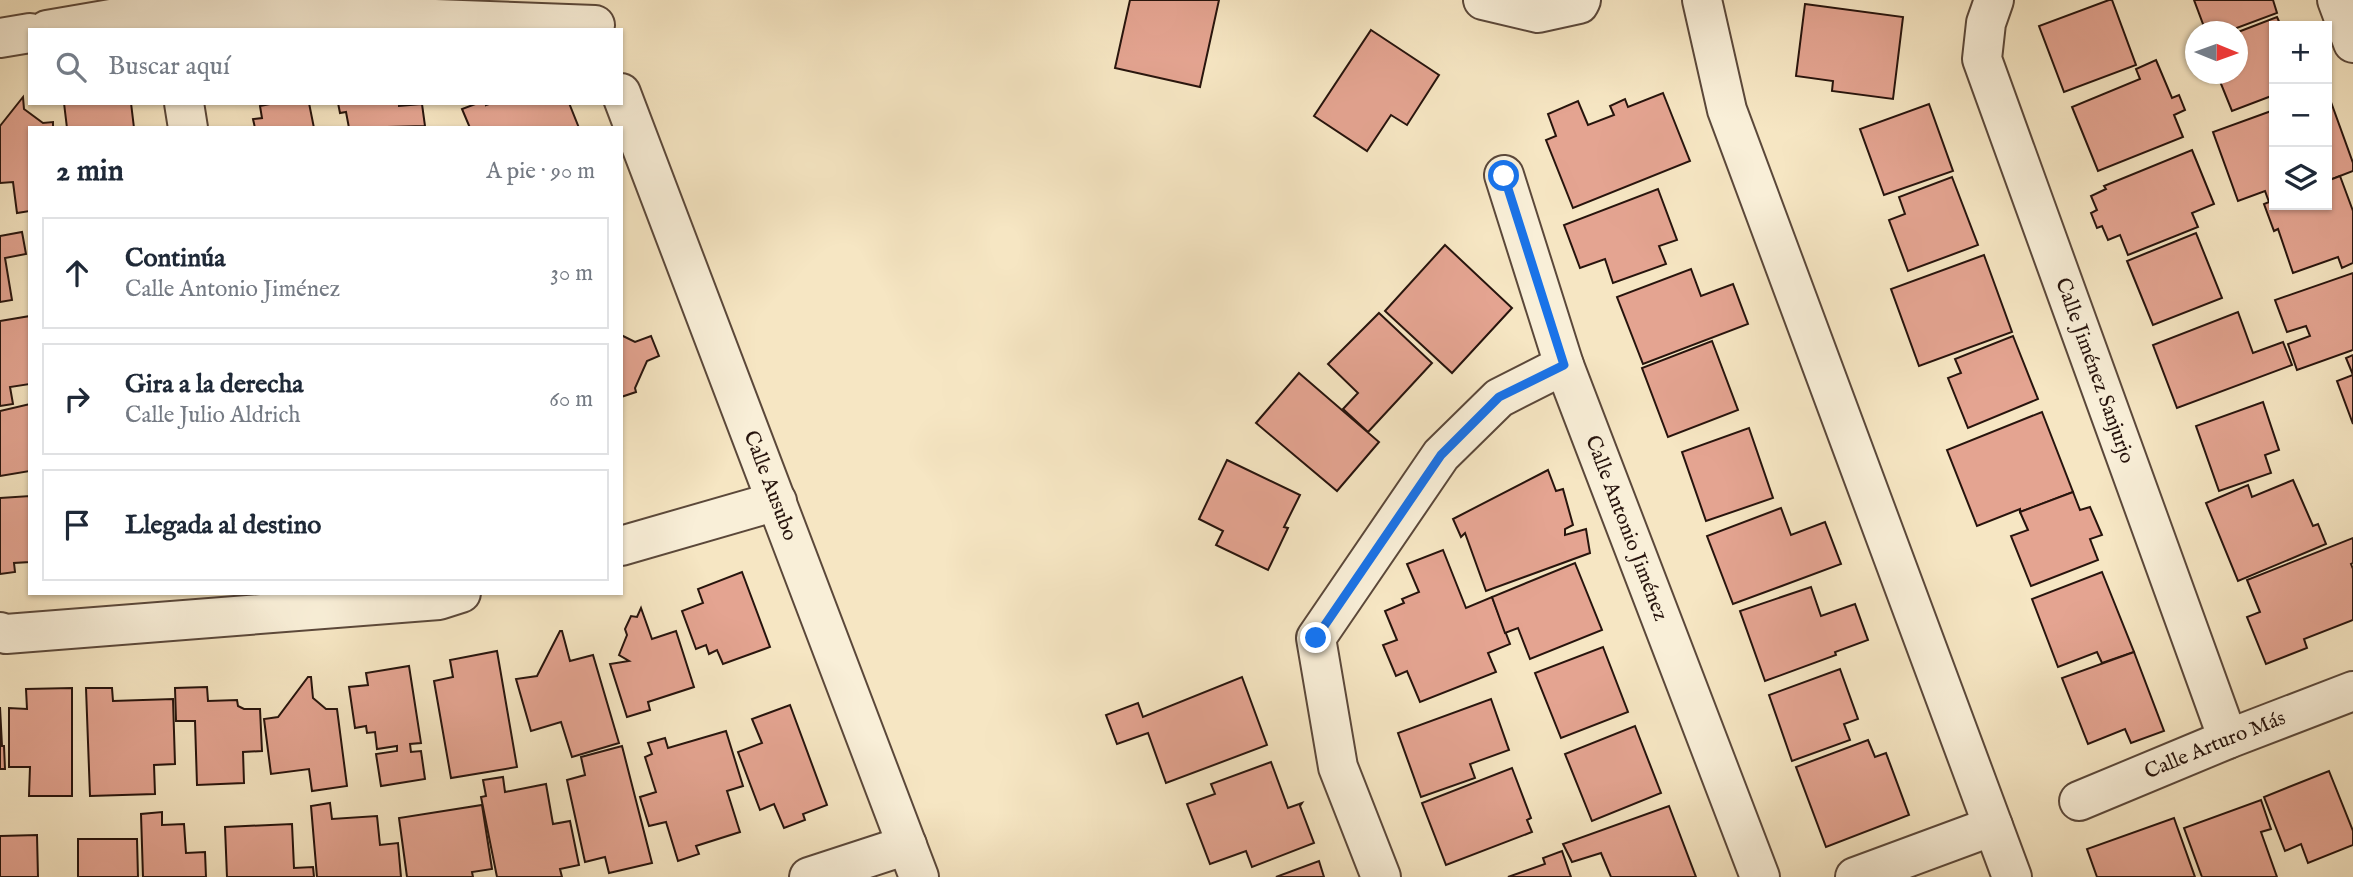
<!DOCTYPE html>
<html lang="es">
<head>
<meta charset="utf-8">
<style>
  body { margin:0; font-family:"IM FELL English",serif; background:#f6f6f7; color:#1f2937 }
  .controls { position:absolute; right:21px; top:21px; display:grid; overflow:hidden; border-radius:0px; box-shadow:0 2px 5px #0004 }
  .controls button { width:63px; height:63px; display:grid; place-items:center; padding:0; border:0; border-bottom:2px solid #e0e1e3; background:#fff; color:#1f2937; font:35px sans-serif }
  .compass { position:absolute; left:2185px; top:21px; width:63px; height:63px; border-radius:50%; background:#fff; box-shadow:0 2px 5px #0004; rotate:91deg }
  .stop { position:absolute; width:21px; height:21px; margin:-16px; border:5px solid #1a73e8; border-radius:50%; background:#fff }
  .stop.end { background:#1a73e8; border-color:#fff; box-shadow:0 2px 7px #0008 }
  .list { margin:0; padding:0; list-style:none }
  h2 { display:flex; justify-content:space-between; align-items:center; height:91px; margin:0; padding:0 28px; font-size:30px }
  h2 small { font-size:23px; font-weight:400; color:#747a83 }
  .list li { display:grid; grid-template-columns:46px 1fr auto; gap:21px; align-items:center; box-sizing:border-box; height:112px; margin:0 14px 14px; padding:0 14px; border:2px solid #e0e1e3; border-radius:0px }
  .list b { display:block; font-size:26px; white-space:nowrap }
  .list p { margin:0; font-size:23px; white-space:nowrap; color:#747a83 }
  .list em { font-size:23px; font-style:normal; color:#747a83 }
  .icon { flex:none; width:38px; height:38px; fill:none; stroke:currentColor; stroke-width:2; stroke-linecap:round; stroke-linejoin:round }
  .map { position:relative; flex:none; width:2353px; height:877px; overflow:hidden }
  .search { position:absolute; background:#fff; box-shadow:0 2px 5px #0004; left:28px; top:28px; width:595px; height:77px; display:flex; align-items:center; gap:18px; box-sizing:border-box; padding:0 24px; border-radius:0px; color:#747a83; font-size:26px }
  .panel { position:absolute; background:#fff; box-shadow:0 2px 5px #0004; left:28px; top:126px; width:595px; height:469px; border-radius:0px }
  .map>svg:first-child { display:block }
</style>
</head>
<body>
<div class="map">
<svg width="2353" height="877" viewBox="0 0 2353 877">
  <rect width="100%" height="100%" fill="#f6e6c3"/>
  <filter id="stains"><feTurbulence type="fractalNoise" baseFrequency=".00286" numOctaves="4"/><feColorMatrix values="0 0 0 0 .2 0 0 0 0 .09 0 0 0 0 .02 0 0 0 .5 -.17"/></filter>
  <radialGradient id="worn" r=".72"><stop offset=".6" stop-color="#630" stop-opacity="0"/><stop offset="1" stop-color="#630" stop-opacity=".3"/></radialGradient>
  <!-- building -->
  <g fill="#e4a491" stroke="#27140d" stroke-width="2">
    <path d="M1130 0H1219L1200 87 1115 68Z"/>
    <path d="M2109 0H2112L2136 65 2064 92 2039 26Z"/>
    <path d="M2194 0H2273L2277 13 2226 32H2206Z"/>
    <path d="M1805 4 1903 17 1893 99 1832 91 1833 81 1796 76Z"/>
    <path d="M2277 17 2281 26H2274V95L2232 111 2217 74H2238V32Z"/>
    <path d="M1371 30 1439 75 1407 125 1391 115 1367 151 1314 116Z"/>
    <path d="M2156 60 2172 98 2179 95 2185 110 2174 115 2183 137 2098 171 2072 107 2140 79 2136 69Z"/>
    <path d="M2327 91 2353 163V171L2327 181Z"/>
    <path d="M1663 93 1690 161 1573 208 1546 140 1556 136 1548 114 1578 101 1588 125 1614 115 1610 106 1625 99 1628 107Z"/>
    <path d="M23 97 24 109 43 123 53 122V128H30V211L17 213 13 182 0 183V126Z"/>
    <path d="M64 103H131L134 128H67Z"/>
    <path d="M275 103H309L314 128H255L253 119 262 118 260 106Z"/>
    <path d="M338 103H399V106L422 104 425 126 349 128 346 112 340 113Z"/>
    <path d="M478 103H486V105L492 103H569L579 128H470L462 109Z"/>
    <path d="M1929 104 1953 171 1884 195 1860 129Z"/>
    <path d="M2274 110V200L2269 202 2265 191 2238 201 2213 132Z"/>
    <path d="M2192 150 2214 204 2192 213 2198 227 2128 255 2120 235 2108 240 2102 226 2097 228 2091 213 2097 210 2091 196 2106 189 2104 186Z"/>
    <path d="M2340 176 2353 211V263L2342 268 2338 257 2293 273 2278 229 2274 231 2264 204 2274 200V205H2327V181Z"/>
    <path d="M1952 177 1978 245 1908 271 1889 220 1905 214 1899 197Z"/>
    <path d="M1658 189 1677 240 1659 246 1666 264 1613 283 1605 259 1580 268 1564 225Z"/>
    <path d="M22 232 26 254 5 258 12 300 0 302V236Z"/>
    <path d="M2196 233 2222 298 2153 325 2127 261Z"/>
    <path d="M1445 245 1512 308 1452 373 1385 311Z"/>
    <path d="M1984 255 2012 332 1919 366 1891 289Z"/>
    <path d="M1691 269 1701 296 1733 284 1748 324 1643 364 1617 297Z"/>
    <path d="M2353 273V350L2297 370 2288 344 2310 336 2306 326 2287 332 2275 300Z"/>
    <path d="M2238 312 2253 353 2283 342 2292 365 2177 408 2153 345Z"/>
    <path d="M1379 313 1432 363 1368 432 1343 409 1358 393 1328 364Z"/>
    <path d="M30 316V384L10 387 13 404 0 406V321Z"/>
    <path d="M621 335 635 342 651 336 659 356 647 361 635 388 636 392 621 397Z"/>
    <path d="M2013 336 2038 399 1968 428 1948 378 1961 373 1955 359Z"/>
    <path d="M1712 341 1738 410 1668 437 1642 368Z"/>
    <path d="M2353 355V424L2337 381 2353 375 2346 358Z"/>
    <path d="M1299 373 1379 442 1337 491 1256 423Z"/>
    <path d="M2263 402 2279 450 2265 455 2271 473 2219 491 2196 426Z"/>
    <path d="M30 404V471L0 476V411Z"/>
    <path d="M2042 412 2073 492 2020 512V509L1977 526 1947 450Z"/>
    <path d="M1749 428 1773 498 1706 521 1682 452Z"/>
    <path d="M1227 460 1300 495 1284 527 1288 528 1268 570 1216 545 1223 531 1199 519Z"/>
    <path d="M1548 470 1556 491 1563 489 1573 525 1565 529V535L1586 529 1590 553 1486 591 1465 533 1461 537 1453 519Z"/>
    <path d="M2293 480 2313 526 2318 524 2326 544 2238 581 2206 503 2248 485 2252 497Z"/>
    <path d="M2073 492 2080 510 2090 507 2102 535 2090 539 2098 560 2031 586 2011 536 2028 530 2020 512Z"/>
    <path d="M30 496V562L14 563 15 572 0 574V498Z"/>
    <path d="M1781 508 1791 535 1825 522 1841 564 1733 604 1707 536Z"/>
    <path d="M2353 538V563L2351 564 2353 569V620L2304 639 2307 648 2266 664 2247 617 2260 612 2247 580Z"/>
    <path d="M1443 550 1466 608 1492 597 1510 644 1488 653 1496 672 1420 702 1407 671 1396 676 1383 645 1397 640 1385 611 1404 603 1402 599 1419 592 1407 564Z"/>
    <path d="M1575 563 1602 630 1530 659 1518 628 1505 633 1492 597Z"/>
    <path d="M742 572 770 647 723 664 717 650 709 654 706 645 696 649 682 611 703 603 698 589Z"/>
    <path d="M2102 572 2134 652 2102 663 2097 652 2058 667 2032 599Z"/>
    <path d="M1811 587 1821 616 1855 604 1868 640 1835 652 1836 655 1765 681 1740 611Z"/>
    <path d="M641 608 652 639 676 631 694 687 648 702 650 710 627 717 610 664 629 661 619 655 627 635 625 629 631 616 637 617Z"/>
    <path d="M560 631H562L570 661 593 655 619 743 572 757 561 722 531 731 516 679 537 676Z"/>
    <path d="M1603 647 1628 712 1561 738 1535 673Z"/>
    <path d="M497 651 517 767 451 778 434 681 453 677 450 660Z"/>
    <path d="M2134 652 2164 731 2131 743 2125 729 2088 744 2062 678Z"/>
    <path d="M409 666 421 743 410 744 411 752 421 751 425 779 381 786 376 754 397 751V746L377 749 375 732 367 733 366 726 355 728 349 687 368 685 366 673Z"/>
    <path d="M1840 669 1858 719 1844 724 1850 740 1792 761 1769 695Z"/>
    <path d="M308 677H311L313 698 326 709H337L347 786 312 791 309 769 271 774 264 719 278 717Z"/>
    <path d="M1242 677 1267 745 1166 783 1148 733 1117 744 1106 715 1138 703 1143 717Z"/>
    <path d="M207 687 208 701 237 700 238 706 244 709H260L262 751 243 752 244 783 197 785 195 721H176L175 688Z"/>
    <path d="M72 688V796H29L30 767H9V708L27 709 26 689Z"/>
    <path d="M86 688H112L113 701 173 699 175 764 154 765 155 794 90 796Z"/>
    <path d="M1491 699 1509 750 1470 764 1475 778 1421 797 1398 733Z"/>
    <path d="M790 705 827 805 803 814 805 820 784 828 774 804 760 810 738 752 762 743 752 719Z"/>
    <path d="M0 707 2 746H4L5 769H0Z"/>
    <path d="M1635 726 1661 793 1592 821 1565 754Z"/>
    <path d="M726 731 743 786 727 791 740 832 696 846 699 854 678 861 666 822 649 826 640 797 656 792 645 757 652 754 648 743 665 738 668 748Z"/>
    <path d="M1868 740 1875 757 1886 753 1909 815 1826 847 1796 767Z"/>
    <path d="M622 746 652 863 609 873 605 857 585 862 567 780 585 775 581 757Z"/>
    <path d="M1271 762 1288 808 1302 803 1300 806 1314 843 1252 867 1246 851 1210 864 1187 804 1215 794 1211 784Z"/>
    <path d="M1512 768 1531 818 1527 820 1532 832 1446 865 1422 803Z"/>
    <path d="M2329 771 2353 831V845L2308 863 2301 844 2285 851 2264 797Z"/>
    <path d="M503 777 505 792 546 784 553 824 570 821 579 865 560 869 562 877H497L481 797 486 796 483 780Z"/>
    <path d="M2261 800 2271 829 2261 832 2277 877H2202L2184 828Z"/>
    <path d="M330 803 332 819 377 816 380 845 398 843 401 877H317L311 806Z"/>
    <path d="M482 805 492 869 472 872 473 877H407L399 818Z"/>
    <path d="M1669 806 1696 877H1611L1601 853 1572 862 1563 844Z"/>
    <path d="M162 812V825L184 824 186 853 205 852 206 877H143L141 814Z"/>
    <path d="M2174 818 2195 877H2097L2087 849Z"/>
    <path d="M292 824 294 868 313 867 314 877H227L225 827Z"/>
    <path d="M37 835 38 877H0V836Z"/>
    <path d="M78 839H137L138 877H78Z"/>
    <path d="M1562 851 1571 877H1508L1545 864 1543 858Z"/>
    <path d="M1319 861 1324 877H1276Z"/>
  </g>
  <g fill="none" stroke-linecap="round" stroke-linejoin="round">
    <defs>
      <g id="minor">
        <path d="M1483 0 1538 13 1579 4 1581 0"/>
        <path d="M1702 0 1727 110 2012 877"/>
        <path id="s1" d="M1994 0 1986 23 1982 59 2228 739"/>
        <path d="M2337 0 2353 43"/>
        <path d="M47 30 169 9 595 25"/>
        <path d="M0 38 30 33"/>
        <path id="s2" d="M621 93 919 877"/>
        <path d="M184 103 188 128"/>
        <path id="s3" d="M1504 175 1564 365 1760 877"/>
        <path d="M621 546 777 501"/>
        <path d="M0 632 6 634 439 600 461 593"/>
        <path id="s4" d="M2079 801 2228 739 2353 691"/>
        <path d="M809 877 907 845"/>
        <path d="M1381 877 1338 767 1316 638 1441 455 1499 398 1564 365"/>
        <path d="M1855 877 1993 826"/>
      </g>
    </defs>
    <!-- minor casing -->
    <use href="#minor" stroke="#5b483a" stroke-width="42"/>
    <!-- minor -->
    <use href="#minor" stroke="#f9efd8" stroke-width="38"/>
  </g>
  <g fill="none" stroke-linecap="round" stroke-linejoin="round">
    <!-- route -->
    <path stroke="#1a73e8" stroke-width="9" d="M1316 638 1441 455 1499 397 1564 365 1504 176"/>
  </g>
  <g text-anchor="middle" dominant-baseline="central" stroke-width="7" stroke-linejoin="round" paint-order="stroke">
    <!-- street labels -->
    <g font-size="21" fill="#27140d" stroke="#f9efd8">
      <text stroke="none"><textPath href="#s1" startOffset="392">Calle Jiménez Sanjurjo</textPath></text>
      <text stroke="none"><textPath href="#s2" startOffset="420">Calle Ausubo</textPath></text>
      <text stroke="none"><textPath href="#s3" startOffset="374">Calle Antonio Jiménez</textPath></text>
      <text stroke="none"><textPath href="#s4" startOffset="147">Calle Arturo Más</textPath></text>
    </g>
  </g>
  <rect width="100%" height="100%" filter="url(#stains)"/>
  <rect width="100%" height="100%" fill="url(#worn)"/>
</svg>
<div class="controls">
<button>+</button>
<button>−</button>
<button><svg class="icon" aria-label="layers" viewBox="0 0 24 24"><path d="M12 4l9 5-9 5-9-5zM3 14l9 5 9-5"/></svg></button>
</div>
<svg class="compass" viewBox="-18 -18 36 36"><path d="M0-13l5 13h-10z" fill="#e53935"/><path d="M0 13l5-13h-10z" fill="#747a83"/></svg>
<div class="stop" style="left:1504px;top:176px"></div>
<div class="stop end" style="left:1316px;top:638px"></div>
<div class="search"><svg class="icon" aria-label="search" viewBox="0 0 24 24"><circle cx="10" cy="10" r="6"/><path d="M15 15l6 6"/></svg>Buscar aquí</div>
<section class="panel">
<h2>2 min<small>A pie · 90 m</small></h2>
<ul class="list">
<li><svg class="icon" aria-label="ahead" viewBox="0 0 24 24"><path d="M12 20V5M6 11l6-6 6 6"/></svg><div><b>Continúa</b><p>Calle Antonio Jiménez</p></div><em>30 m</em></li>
<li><svg class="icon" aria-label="right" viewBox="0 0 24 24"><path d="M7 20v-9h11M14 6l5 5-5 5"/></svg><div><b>Gira a la derecha</b><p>Calle Julio Aldrich</p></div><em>60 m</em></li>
<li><svg class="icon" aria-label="arrive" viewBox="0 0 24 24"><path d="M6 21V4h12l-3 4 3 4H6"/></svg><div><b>Llegada al destino</b></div></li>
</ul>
</section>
</div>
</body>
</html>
